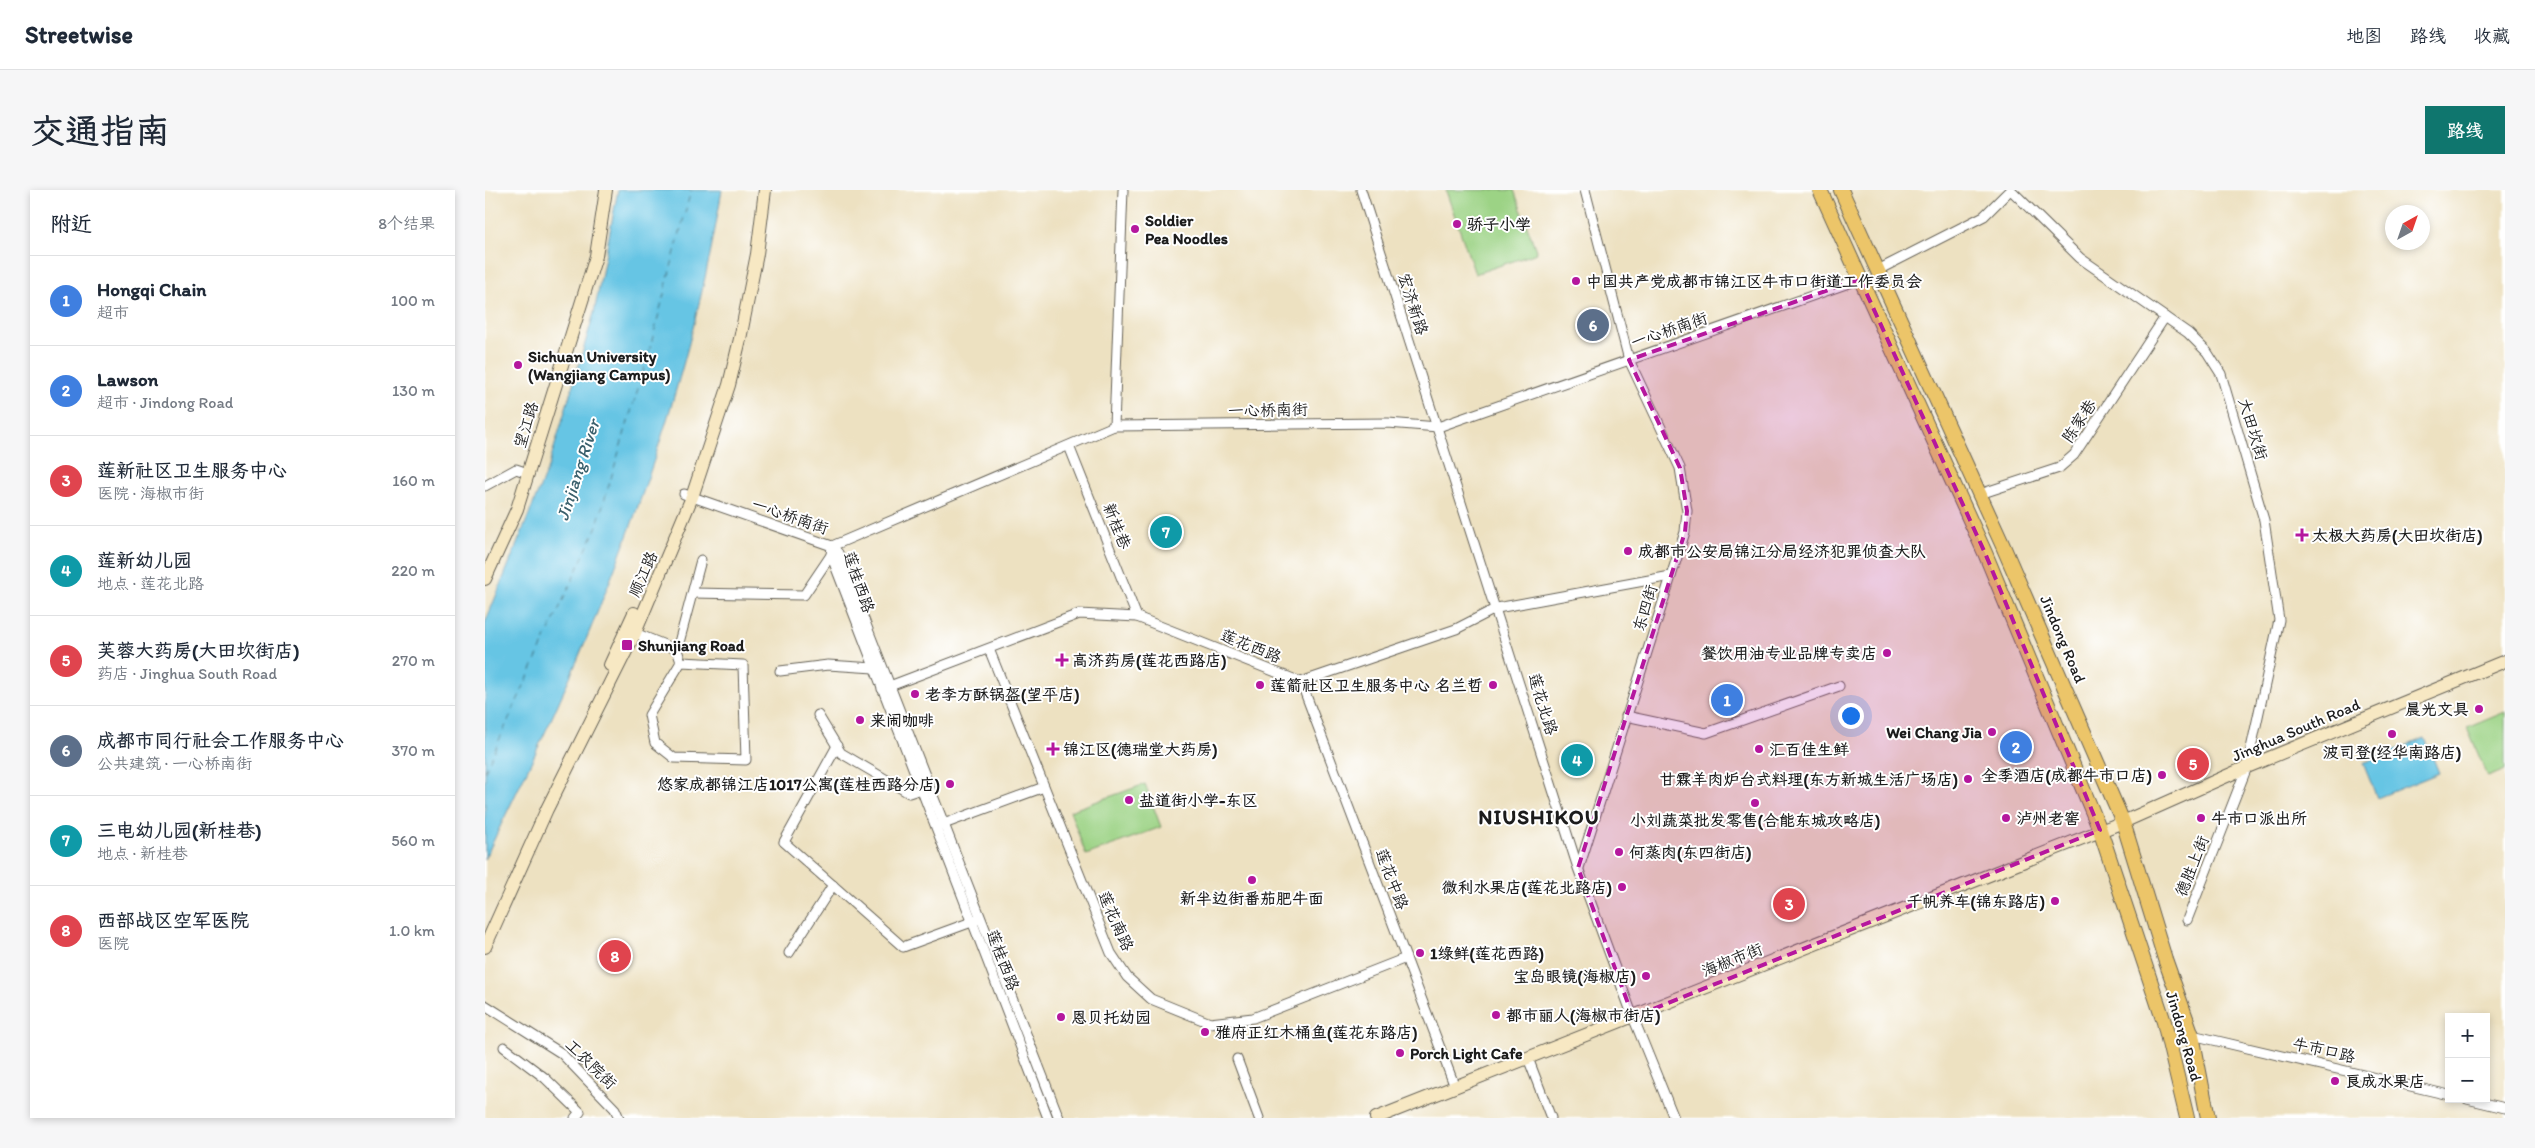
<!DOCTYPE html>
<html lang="zh">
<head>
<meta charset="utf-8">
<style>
  body { margin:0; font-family:Itim,"LXGW WenKai TC",sans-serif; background:#f6f6f7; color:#1f2937 }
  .controls { position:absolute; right:15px; bottom:15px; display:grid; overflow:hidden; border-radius:0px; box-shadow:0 2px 8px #0003 }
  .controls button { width:45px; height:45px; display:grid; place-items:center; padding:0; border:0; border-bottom:1px solid #e0e1e3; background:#fff; color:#1f2937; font:25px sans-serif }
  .compass { position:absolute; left:1900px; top:15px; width:45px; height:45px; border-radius:50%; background:#fff; box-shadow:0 2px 8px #0003; rotate:40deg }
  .you { position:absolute; left:1365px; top:525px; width:18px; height:18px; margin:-12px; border:4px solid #fff; border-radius:50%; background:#1a73e8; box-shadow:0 0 0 8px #1a73e833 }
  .badge { display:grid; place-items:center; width:32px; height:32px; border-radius:50%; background:#0f766e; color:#fff; font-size:16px; font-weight:700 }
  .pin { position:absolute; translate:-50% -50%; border:2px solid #fff; box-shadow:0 1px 5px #0006 }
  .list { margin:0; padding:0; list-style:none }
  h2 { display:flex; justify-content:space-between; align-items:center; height:65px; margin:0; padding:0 20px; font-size:21px }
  h2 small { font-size:16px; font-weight:400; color:#747a83 }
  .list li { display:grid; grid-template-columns:32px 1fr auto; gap:15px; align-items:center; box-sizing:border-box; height:90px; padding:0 20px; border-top:1px solid #e0e1e3 }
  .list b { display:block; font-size:19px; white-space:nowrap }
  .list p { margin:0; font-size:16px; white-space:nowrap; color:#747a83 }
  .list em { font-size:16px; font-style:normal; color:#747a83 }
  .map { position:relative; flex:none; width:2020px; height:928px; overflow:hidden; border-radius:0px }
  header { display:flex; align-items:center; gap:30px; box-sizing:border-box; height:70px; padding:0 25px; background:#fff; border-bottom:1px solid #e0e1e3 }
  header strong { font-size:24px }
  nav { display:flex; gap:28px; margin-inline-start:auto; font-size:18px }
  .intro { display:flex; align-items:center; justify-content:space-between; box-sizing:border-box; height:120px; padding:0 30px }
  h1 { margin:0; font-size:35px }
  .button { padding:12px 22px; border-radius:0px; background:#0f766e; color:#fff; font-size:18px; font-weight:700 }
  main { display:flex; gap:30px; padding:0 30px }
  aside { flex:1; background:#fff; border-radius:0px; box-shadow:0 2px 8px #0003 }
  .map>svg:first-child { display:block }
</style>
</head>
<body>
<header>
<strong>Streetwise</strong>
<nav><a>地图</a><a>路线</a><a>收藏</a></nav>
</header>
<div class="intro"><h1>交通指南</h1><a class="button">路线</a></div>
<main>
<aside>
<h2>附近<small>8个结果</small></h2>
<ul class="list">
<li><span class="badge" style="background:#3f7fe0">1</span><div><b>Hongqi Chain</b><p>超市</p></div><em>100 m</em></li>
<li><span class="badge" style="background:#3f7fe0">2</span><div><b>Lawson</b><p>超市 · Jindong Road</p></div><em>130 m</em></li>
<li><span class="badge" style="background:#e0444e">3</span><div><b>莲新社区卫生服务中心</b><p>医院 · 海椒市街</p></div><em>160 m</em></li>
<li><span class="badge" style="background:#0f9aa8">4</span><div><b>莲新幼儿园</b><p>地点 · 莲花北路</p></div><em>220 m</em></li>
<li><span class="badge" style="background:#e0444e">5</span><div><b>芙蓉大药房(大田坎街店)</b><p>药店 · Jinghua South Road</p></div><em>270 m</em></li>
<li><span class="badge" style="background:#5c6f8a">6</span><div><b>成都市同行社会工作服务中心</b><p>公共建筑 · 一心桥南街</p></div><em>370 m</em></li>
<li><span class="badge" style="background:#0f9aa8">7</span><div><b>三电幼儿园(新桂巷)</b><p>地点 · 新桂巷</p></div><em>560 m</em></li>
<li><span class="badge" style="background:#e0444e">8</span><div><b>西部战区空军医院</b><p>医院</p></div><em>1.0 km</em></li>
</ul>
</aside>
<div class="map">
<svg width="2020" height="928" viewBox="0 0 2020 928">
  <rect width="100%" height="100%" fill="#fff"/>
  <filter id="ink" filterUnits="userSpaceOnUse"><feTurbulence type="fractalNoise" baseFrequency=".02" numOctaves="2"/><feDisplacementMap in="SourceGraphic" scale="10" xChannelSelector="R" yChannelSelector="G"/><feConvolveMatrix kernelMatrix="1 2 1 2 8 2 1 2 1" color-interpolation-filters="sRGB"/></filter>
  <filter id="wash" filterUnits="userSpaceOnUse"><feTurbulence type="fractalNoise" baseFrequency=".0096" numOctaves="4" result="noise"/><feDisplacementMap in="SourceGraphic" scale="20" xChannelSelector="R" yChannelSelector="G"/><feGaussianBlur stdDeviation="1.12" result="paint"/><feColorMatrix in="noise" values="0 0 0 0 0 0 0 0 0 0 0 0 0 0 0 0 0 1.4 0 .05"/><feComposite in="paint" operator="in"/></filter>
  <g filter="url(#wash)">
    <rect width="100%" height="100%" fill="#ede1c1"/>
    <!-- green -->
    <g fill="#9cd385" stroke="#5c7850">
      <path d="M964 0H1029L1052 63 990 84 961 1Z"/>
      <path d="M2020 522V580L2003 587 1982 538Z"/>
      <path d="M660 594 676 637 601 665 585 621Z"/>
    </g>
    <!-- water -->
    <g fill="#66c5e4" stroke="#417080">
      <path d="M133 0H237C207 184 142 362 65 532 44 578 21 623 0 669V433L64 275 109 123Z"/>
      <path d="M1940 548 1954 583 1892 608 1878 573Z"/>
    </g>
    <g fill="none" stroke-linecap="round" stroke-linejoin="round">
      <!-- ferry -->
      <path stroke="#3a606c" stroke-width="1" stroke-dasharray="6 5" stroke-linecap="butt" d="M0 581 111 338 164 162 206 0"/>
    </g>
  </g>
  <g filter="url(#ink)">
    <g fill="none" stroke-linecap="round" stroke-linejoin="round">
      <defs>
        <g id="street">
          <path d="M876 0 1093 678 1148 827 1189 928"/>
          <path d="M1526 0 1595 68 1703 143 1722 162 1736 184 1779 330 1794 430 1762 577 1702 730"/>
          <path d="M1393 80 1499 26 1525 0"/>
          <path d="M629 236 638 0"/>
          <path d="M584 256 652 427"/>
          <path d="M0 296 31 279 43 283"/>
          <path d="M199 304 347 356 629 236 903 233 953 237 1375 89"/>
          <path d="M1495 304 1574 278 1589 265 1680 127"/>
          <path d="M347 356 353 363 574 928"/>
          <path d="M347 356 346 365 563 928"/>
          <path d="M208 403 319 405 346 365"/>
          <path d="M150 443 192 460 196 472 258 475 261 570 189 568 170 553 164 525 196 472"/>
          <path d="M504 459 626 763 642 787 666 809 725 833 768 828 921 768"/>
          <path d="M192 460 216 370"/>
          <path d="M295 481 343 475 389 478"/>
          <path d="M816 492 970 897"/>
          <path d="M397 499 594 424 652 427 816 492 971 439 1012 418 1186 386"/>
          <path d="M333 525 356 563 424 603 436 599"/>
          <path d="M1141 526 1221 543 1354 496"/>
          <path d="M352 556 299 652 418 757 492 730"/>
          <path d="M456 635 559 597"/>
          <path d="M1094 678 1200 342 1202 321 1195 278 1144 170 1100 0"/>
          <path d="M304 763 348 695"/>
          <path d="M0 815 76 863 130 919 134 928"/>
          <path d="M1707 845 1964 905"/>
          <path d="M19 857 60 888 95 922 90 928"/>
          <path d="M1043 868 1066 928"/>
          <path d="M752 869 774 928"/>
          <path d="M1982 909 2020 918"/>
        </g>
        <g id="secondary">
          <path d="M0 389 32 319 111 66 121 0"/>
          <path d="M125 475 149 423"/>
          <path d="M0 757 62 619 150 443 207 307 244 195 255 149 272 64 280 0"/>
          <path d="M891 928 1638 632 1762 577 2020 471"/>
        </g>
        <g id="primary">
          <path d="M1335 0 1500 363 1615 640 1679 832 1702 928"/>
          <path d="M1356 0 1518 356 1638 632 1680 769 1707 845 1723 928"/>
        </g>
      </defs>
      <!-- street casing -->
      <use href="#street" stroke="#656156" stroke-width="11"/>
      <!-- secondary casing -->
      <use href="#secondary" stroke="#656156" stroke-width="14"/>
      <!-- primary casing -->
      <use href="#primary" stroke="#656156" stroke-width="16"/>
      <!-- street -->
      <use href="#street" stroke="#fff" stroke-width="9"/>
      <!-- secondary -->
      <use href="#secondary" stroke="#f7e8c3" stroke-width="12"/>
      <!-- primary -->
      <use href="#primary" stroke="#ecc569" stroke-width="14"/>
    </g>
  </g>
  <!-- marked area -->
  <path fill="#b5179e" fill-opacity="0.2" stroke="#b5179e" stroke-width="4" stroke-dasharray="10 6" stroke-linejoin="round" d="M1375 89 1500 363 1615 640 1148 827 1093 678 1200 342 1202 321 1195 278 1144 170Z"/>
  <!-- markers -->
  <g fill="#b5179e" stroke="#fff" stroke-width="2">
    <circle cx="972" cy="34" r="5"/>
    <circle cx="650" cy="39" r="5"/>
    <circle cx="1091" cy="91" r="5"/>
    <circle cx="33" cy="175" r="5"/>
    <path d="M1814.5 337.5h5v5h5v5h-5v5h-5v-5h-5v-5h5z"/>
    <circle cx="1143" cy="361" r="5"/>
    <rect x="136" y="449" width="12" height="12" rx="2.5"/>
    <circle cx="1402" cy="463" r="5"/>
    <path d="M574.5 462.5h5v5h5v5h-5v5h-5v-5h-5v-5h5z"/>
    <circle cx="775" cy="495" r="5"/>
    <circle cx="1008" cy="495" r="5"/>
    <circle cx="430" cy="504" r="5"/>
    <circle cx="1994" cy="519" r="5"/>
    <circle cx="375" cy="530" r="5"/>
    <circle cx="1507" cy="542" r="5"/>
    <circle cx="1907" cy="544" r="5"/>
    <path d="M565.5 551.5h5v5h5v5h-5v5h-5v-5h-5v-5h5z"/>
    <circle cx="1274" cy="559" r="5"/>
    <circle cx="1677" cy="585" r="5"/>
    <circle cx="1483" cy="589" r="5"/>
    <circle cx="465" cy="594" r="5"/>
    <circle cx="644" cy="610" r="5"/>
    <circle cx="1270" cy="613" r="5"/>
    <circle cx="1521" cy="628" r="5"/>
    <circle cx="1716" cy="628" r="5"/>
    <circle cx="1134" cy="662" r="5"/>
    <circle cx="767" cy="690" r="5"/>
    <circle cx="1137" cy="697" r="5"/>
    <circle cx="1570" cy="711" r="5"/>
    <circle cx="935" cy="763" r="5"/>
    <circle cx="1161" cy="786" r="5"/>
    <circle cx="1011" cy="825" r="5"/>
    <circle cx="576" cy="827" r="5"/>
    <circle cx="720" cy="842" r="5"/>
    <circle cx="915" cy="863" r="5"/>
    <circle cx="1850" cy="891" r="5"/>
  </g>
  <g text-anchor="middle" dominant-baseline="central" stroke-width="4" stroke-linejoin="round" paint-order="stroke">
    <!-- poi labels -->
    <g font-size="16" font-weight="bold" fill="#1c1c1c" stroke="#fff" text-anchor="start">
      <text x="660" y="30">Soldier<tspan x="660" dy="18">Pea Noodles</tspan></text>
      <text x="982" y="34">骄子小学</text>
      <text x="1101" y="91">中国共产党成都市锦江区牛市口街道工作委员会</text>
      <text x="43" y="166">Sichuan University<tspan x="43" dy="18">(Wangjiang Campus)</tspan></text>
      <text x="1827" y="345">太极大药房(大田坎街店)</text>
      <text x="1153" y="361">成都市公安局锦江分局经济犯罪侦查大队</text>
      <text x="153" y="455">Shunjiang Road</text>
      <text x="1392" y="463" text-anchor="end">餐饮用油专业品牌专卖店</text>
      <text x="587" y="470">高济药房(莲花西路店)</text>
      <text x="785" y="495">莲箭社区卫生服务中心</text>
      <text x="998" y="495" text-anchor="end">名兰哲</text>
      <text x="440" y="504">老李方酥锅盔(望平店)</text>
      <text x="1984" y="519" text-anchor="end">晨光文具</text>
      <text x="385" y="530">来闹咖啡</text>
      <text x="1497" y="542" text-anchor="end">Wei Chang Jia</text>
      <text x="578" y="559">锦江区(德瑞堂大药房)</text>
      <text x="1284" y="559">汇百佳生鲜</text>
      <text x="1907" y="562" text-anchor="middle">波司登(经华南路店)</text>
      <text x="1667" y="585" text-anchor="end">全季酒店(成都牛市口店)</text>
      <text x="1473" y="589" text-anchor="end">甘霖羊肉炉台式料理(东方新城生活广场店)</text>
      <text x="455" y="594" text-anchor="end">悠家成都锦江店1017公寓(莲桂西路分店)</text>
      <text x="654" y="610">盐道街小学-东区</text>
      <text x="1531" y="628">泸州老窖</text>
      <text x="1726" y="628">牛市口派出所</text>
      <text x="1270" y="630" text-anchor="middle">小刘蔬菜批发零售(合能东城攻略店)</text>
      <text x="1144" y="662">何蒸肉(东四街店)</text>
      <text x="1127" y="697" text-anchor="end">微利水果店(莲花北路店)</text>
      <text x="767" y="708" text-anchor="middle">新半边街番茄肥牛面</text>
      <text x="1560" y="711" text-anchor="end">千帆养车(锦东路店)</text>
      <text x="945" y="763">1绿鲜(莲花西路)</text>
      <text x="1151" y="786" text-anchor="end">宝岛眼镜(海椒店)</text>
      <text x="1021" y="825">都市丽人(海椒市街店)</text>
      <text x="586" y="827">恩贝托幼园</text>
      <text x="730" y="842">雅府正红木桶鱼(莲花东路店)</text>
      <text x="925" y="863">Porch Light Cafe</text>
      <text x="1860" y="891">良成水果店</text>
    </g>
    <!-- street labels -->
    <g font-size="16" fill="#1c1c1c" stroke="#fff">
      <text transform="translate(928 114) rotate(72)">宏济新路</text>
      <text transform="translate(1184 140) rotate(-19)">一心桥南街</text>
      <text transform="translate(783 220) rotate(-1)">一心桥南街</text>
      <text transform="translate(1594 231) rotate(-56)">陈家巷</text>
      <text transform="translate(41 235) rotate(-73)">望江路</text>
      <text transform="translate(1768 239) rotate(73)">大田坎街</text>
      <text transform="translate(305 326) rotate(19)">一心桥南街</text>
      <text transform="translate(632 336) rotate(68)">新桂巷</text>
      <text transform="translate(158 384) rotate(-66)">顺江路</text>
      <text transform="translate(374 392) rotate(71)">莲桂西路</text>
      <text transform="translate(1160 418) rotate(-73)">东四街</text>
      <text transform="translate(1578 449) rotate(67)">Jindong Road</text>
      <text transform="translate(766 456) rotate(22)">莲花西路</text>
      <text transform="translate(1058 514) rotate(73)">莲花北路</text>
      <text transform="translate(1811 540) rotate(-23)">Jinghua South Road</text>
      <text transform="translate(1707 676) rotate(-68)">德胜上街</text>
      <text transform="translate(907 689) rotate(69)">莲花中路</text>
      <text transform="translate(631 731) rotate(66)">莲花南路</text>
      <text transform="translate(518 770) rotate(69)">莲桂西路</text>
      <text transform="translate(1247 770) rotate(-22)">海椒市街</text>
      <text transform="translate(1699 846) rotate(74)">Jindong Road</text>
      <text transform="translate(1839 860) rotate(13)">牛市口路</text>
      <text transform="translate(106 874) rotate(44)">工农院街</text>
    </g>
    <!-- water labels -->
    <g font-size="18" font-style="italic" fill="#3a606c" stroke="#fff">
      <text transform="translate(93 280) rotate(-72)">Jinjiang River</text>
    </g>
    <!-- district labels -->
    <g font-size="21" font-weight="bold" letter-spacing="1" fill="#1c1c1c" stroke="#fff">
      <text x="1054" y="626">NIUSHIKOU</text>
    </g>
  </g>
</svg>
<div class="controls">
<button>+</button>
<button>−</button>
</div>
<svg class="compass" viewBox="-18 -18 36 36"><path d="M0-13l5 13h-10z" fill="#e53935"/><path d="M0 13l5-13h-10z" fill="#747a83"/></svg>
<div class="you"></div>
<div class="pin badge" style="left:1242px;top:510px;background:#3f7fe0">1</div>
<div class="pin badge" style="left:1531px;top:557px;background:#3f7fe0">2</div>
<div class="pin badge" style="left:1304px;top:714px;background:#e0444e">3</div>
<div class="pin badge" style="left:1092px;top:570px;background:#0f9aa8">4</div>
<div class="pin badge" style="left:1708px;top:574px;background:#e0444e">5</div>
<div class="pin badge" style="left:1108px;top:135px;background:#5c6f8a">6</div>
<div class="pin badge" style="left:681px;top:342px;background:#0f9aa8">7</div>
<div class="pin badge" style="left:130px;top:766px;background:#e0444e">8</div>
</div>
</main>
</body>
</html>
